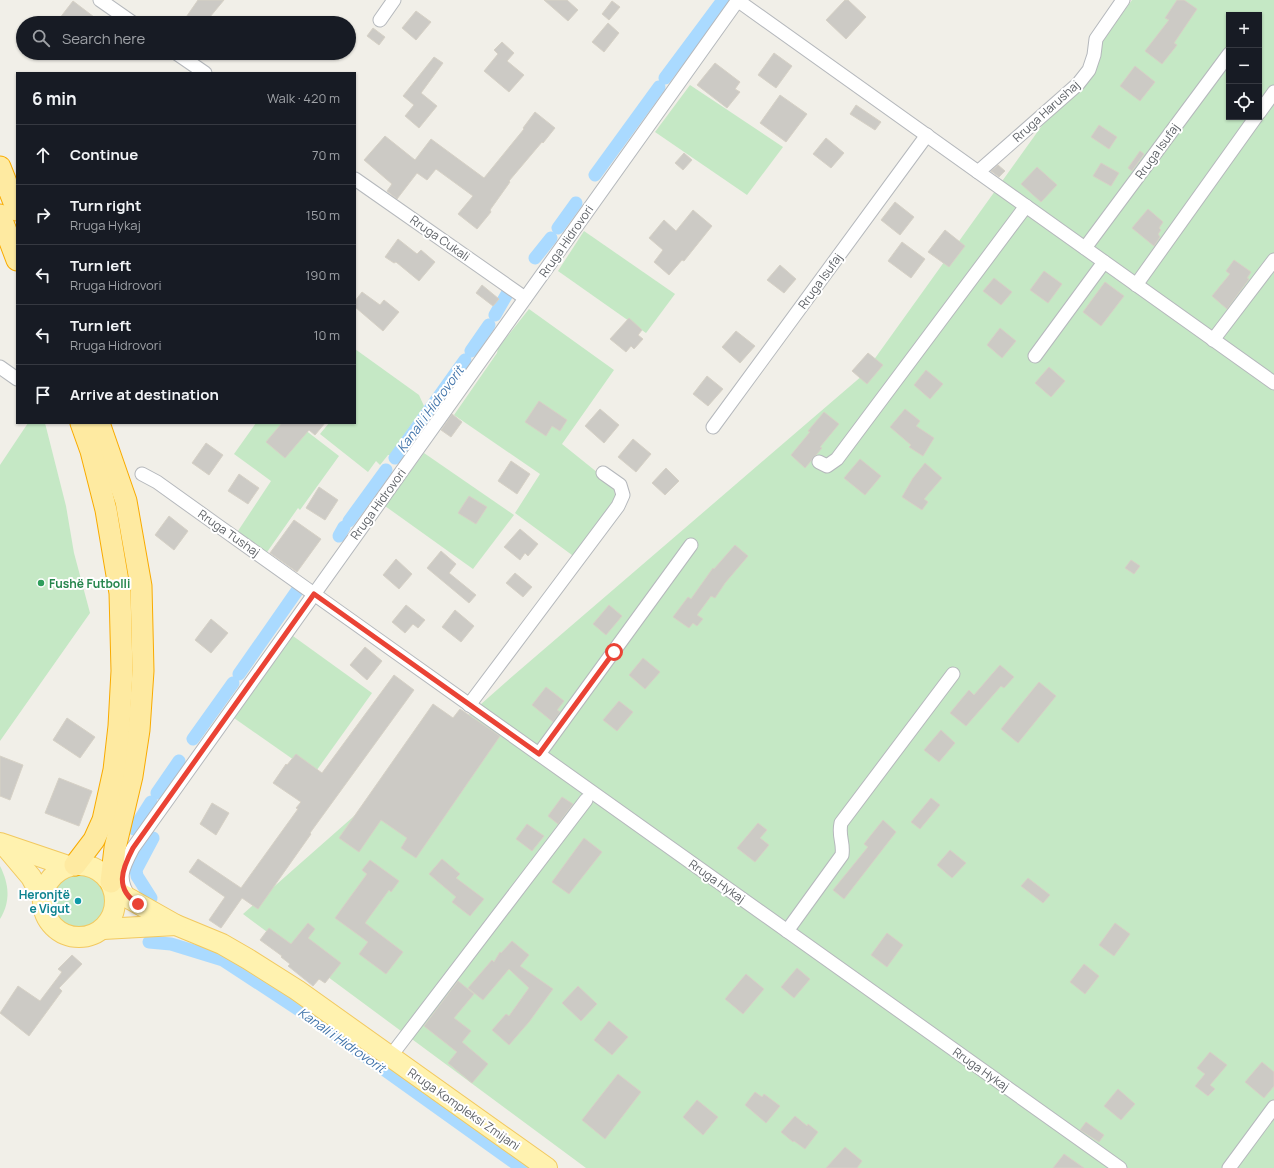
<!DOCTYPE html>
<html lang="en">
<head>
<meta charset="utf-8">
<style>
  body { margin:0; font-family:Manrope,sans-serif; background:#20242c; color:#f1f3f6 }
  .controls { position:absolute; right:12px; top:12px; display:grid; overflow:hidden; border-radius:0px; box-shadow:0 1px 3px #0004 }
  .controls button { width:36px; height:36px; display:grid; place-items:center; padding:0; border:0; border-bottom:1px solid #363941; background:#171b24; color:#f1f3f6; font:20px sans-serif }
  .stop { position:absolute; width:12px; height:12px; margin:-9px; border:3px solid #ea4335; border-radius:50%; background:#fff }
  .stop.end { background:#ea4335; border-color:#fff; box-shadow:0 1px 4px #0008 }
  .list { margin:0; padding:0; list-style:none }
  h2 { display:flex; justify-content:space-between; align-items:center; height:52px; margin:0; padding:0 16px; font-size:17px }
  h2 small { font-size:13px; font-weight:400; color:#9ea1a6 }
  .list li { display:grid; grid-template-columns:26px 1fr auto; gap:12px; align-items:center; box-sizing:border-box; height:60px; padding:0 16px; border-top:1px solid #363941 }
  .list b { display:block; font-size:15px; white-space:nowrap }
  .list p { margin:0; font-size:13px; white-space:nowrap; color:#9ea1a6 }
  .list em { font-size:13px; font-style:normal; color:#9ea1a6 }
  .icon { flex:none; width:22px; height:22px; fill:none; stroke:currentColor; stroke-width:2; stroke-linecap:round; stroke-linejoin:round }
  .map { position:relative; flex:none; width:1274px; height:1168px; overflow:hidden }
  .search { position:absolute; background:#171b24; box-shadow:0 1px 3px #0004; left:16px; top:16px; width:340px; height:44px; display:flex; align-items:center; gap:10px; box-sizing:border-box; padding:0 14px; border-radius:22px; color:#9ea1a6; font-size:15px }
  .panel { position:absolute; background:#171b24; box-shadow:0 1px 3px #0004; left:16px; top:72px; width:340px; height:352px; border-radius:0px }
  .map>svg:first-child { display:block }
</style>
</head>
<body>
<div class="map">
<svg width="1274" height="1168" viewBox="0 0 1274 1168">
  <rect width="100%" height="100%" fill="#f1efe8"/>
  <!-- green -->
  <g fill="#c5e8c5" fill-rule="evenodd">
    <path d="M1132 0H1274V1168H586L243 914 514 675 863 375ZM1229 15H1259V117H1229Z"/>
    <path d="M690 85 783 147 747 195 655 132Z"/>
    <path d="M584 231 675 294 646 333 558 271Z"/>
    <path d="M529 309 614 370 562 444 608 481 614 489 616 501 576 558 515 513 540 474 454 415 497 353 498 348Z"/>
    <path d="M355 349 419 395 424 406 390 455H388L380 465 376 461 368 472 320 434 329 423H355Z"/>
    <path d="M28 423H45L66 506 74 553 90 613 0 741V465Z"/>
    <path d="M256 423H296L339 456 300 510 298 508 265 555 236 534 271 481 234 454Z"/>
    <path d="M424 453 514 515 473 569 385 506Z"/>
    <path d="M293 636 372 693 314 774 234 718Z"/>
    <path d="M0 866C9 884 11 901 0 919Z"/>
    <circle cx="79" cy="902" r="31"/>
  </g>
  <g fill="none" stroke-linecap="round" stroke-linejoin="round">
    <!-- canal -->
    <g stroke="#aadaff" stroke-width="13">
      <path d="M665 78 723 0"/>
      <path d="M595 175 659 87"/>
      <path d="M558 228 576 203"/>
      <path d="M535 258 551 238"/>
      <path d="M495 315 507 294"/>
      <path d="M471 351 489 325"/>
      <path d="M395 458 465 360"/>
      <path d="M349 521 386 470"/>
      <path d="M339 536 344 527"/>
      <path d="M239 674 299 588"/>
      <path d="M193 739 233 683"/>
      <path d="M157 793 179 761"/>
      <path d="M134 829 151 802"/>
      <path d="M151 898 137 876 136 870 153 838"/>
      <path d="M149 942 171 944 223 960 319 1023 522 1168"/>
    </g>
  </g>
  <!-- building -->
  <g fill="#cccac5" stroke="#d6d1c6">
    <path d="M198 0H224L205 23H182Z"/>
    <path d="M544 0H567L578 10 568 21Z"/>
    <path d="M845 0H848L866 17 846 39 826 20Z"/>
    <path d="M1177 0H1184L1197 9 1174 43 1177 45 1162 64 1145 51 1169 20 1165 18Z"/>
    <path d="M73 1 94 17 89 23H56Z"/>
    <path d="M612 1 620 7 609 20 602 14Z"/>
    <path d="M416 11 431 22 416 40 402 28Z"/>
    <path d="M608 23 619 33 604 52 592 42Z"/>
    <path d="M373 28 385 37 379 45 367 36Z"/>
    <path d="M502 42 514 53 507 61 524 75 509 92 484 71 498 54 494 50Z"/>
    <path d="M774 53 792 66 776 88 758 75Z"/>
    <path d="M434 57 443 63 421 93 437 106 419 128 405 116 414 105 403 96Z"/>
    <path d="M715 63 740 82 735 89 740 92 727 108 697 85Z"/>
    <path d="M1135 66 1155 82 1140 101 1120 86Z"/>
    <path d="M780 95 807 114 786 142 760 123Z"/>
    <path d="M856 105 881 122 875 130 850 114Z"/>
    <path d="M535 112 555 128 543 143 542 142 509 181 510 182 490 210 491 212 477 229 458 214 473 196 436 169 427 180 417 173 397 199 387 191 392 184 364 160 385 136 415 160 431 139 484 178 524 129 523 128Z"/>
    <path d="M1099 125 1117 137 1109 149 1091 137Z"/>
    <path d="M826 138 844 153 831 168 813 154Z"/>
    <path d="M1140 151 1144 154 1132 171 1128 168Z"/>
    <path d="M684 153 692 160 683 170 675 163Z"/>
    <path d="M1101 163 1119 173 1111 186 1093 176Z"/>
    <path d="M998 165 1005 171 999 177 991 171Z"/>
    <path d="M1037 167 1057 185 1041 202 1021 184Z"/>
    <path d="M895 202 914 217 900 235 881 220Z"/>
    <path d="M1148 209 1163 222 1159 228 1161 230 1158 234 1160 237 1154 246 1132 228Z"/>
    <path d="M693 210 712 226 684 261 682 260 669 275 654 262 663 250 649 238 664 220 676 231Z"/>
    <path d="M945 230 965 246 949 267 928 252Z"/>
    <path d="M398 239 417 254 421 250 435 262 419 281 396 262 394 263 385 257Z"/>
    <path d="M902 242 925 259 911 278 888 261Z"/>
    <path d="M1234 260 1251 272 1247 278 1249 279 1227 309 1212 296 1230 274 1226 271Z"/>
    <path d="M780 265 796 279 784 293 767 280Z"/>
    <path d="M1044 271 1062 284 1048 303 1030 290Z"/>
    <path d="M994 278 1012 292 1001 305 983 291Z"/>
    <path d="M1105 282 1124 296 1101 326 1083 312Z"/>
    <path d="M482 285 499 299 493 306 476 293Z"/>
    <path d="M362 292 380 305 384 300 399 312 383 331 355 307V301Z"/>
    <path d="M629 318 642 330 638 335 643 339 634 349 631 346 626 352 610 339Z"/>
    <path d="M1000 328 1016 341 1002 358 987 345Z"/>
    <path d="M736 331 755 346 740 363 722 347Z"/>
    <path d="M868 353 883 365 867 384 852 371Z"/>
    <path d="M1049 367 1065 381 1051 397 1035 383Z"/>
    <path d="M926 370 943 384 930 399 914 385Z"/>
    <path d="M707 376 723 389 708 406 693 394Z"/>
    <path d="M539 401 567 420 560 431 552 426 546 436 525 422Z"/>
    <path d="M600 409 619 425 604 443 585 426Z"/>
    <path d="M905 409 920 421 916 426 934 438 923 456 909 447 911 445 890 427Z"/>
    <path d="M824 412 839 424 820 447 822 448 805 468 791 455 810 432 808 431Z"/>
    <path d="M452 414 462 422 451 437 441 430Z"/>
    <path d="M282 423H325L315 435 309 430 285 458 266 442Z"/>
    <path d="M633 439 651 454 636 472 618 457Z"/>
    <path d="M206 443 223 455 209 475 192 463Z"/>
    <path d="M860 459 881 476 865 495 844 478Z"/>
    <path d="M511 461 530 474 517 494 498 481Z"/>
    <path d="M925 463 942 478 924 499 928 502 922 510 902 497 913 478Z"/>
    <path d="M666 468 679 481 665 495 652 483Z"/>
    <path d="M239 474 259 488 248 504 228 491Z"/>
    <path d="M319 487 338 500 325 520 306 508Z"/>
    <path d="M469 496 487 507 476 524 458 513Z"/>
    <path d="M169 516 188 531 174 550 155 535Z"/>
    <path d="M294 520 321 539 297 572 270 553Z"/>
    <path d="M520 529 538 544 528 556 525 553 520 560 504 547Z"/>
    <path d="M735 545 748 556 725 583 715 598 711 596 697 615 703 619 697 626 693 623 689 628 673 617 688 597 691 599 713 568 714 569Z"/>
    <path d="M441 551 456 564 449 573 476 595 469 603 427 568Z"/>
    <path d="M396 559 412 574 399 589 383 575Z"/>
    <path d="M1131 560 1140 566 1134 574 1125 568Z"/>
    <path d="M515 573 532 587 523 597 506 583Z"/>
    <path d="M406 605 425 620 418 628 413 624 405 633 392 622Z"/>
    <path d="M609 605 622 616 606 635 593 624Z"/>
    <path d="M455 610 474 626 461 642 442 627Z"/>
    <path d="M211 619 228 633 211 653 195 640Z"/>
    <path d="M365 647 382 661 367 680 350 665Z"/>
    <path d="M643 658 660 672 645 689 629 675Z"/>
    <path d="M1000 665 1014 677 1004 688 1001 686 966 726 950 713 969 690 974 695Z"/>
    <path d="M394 675 414 690 310 833 311 834 258 909 242 898 221 928 209 920 225 897 189 872 198 859 241 888 298 809 296 808 301 802 273 783 286 764 287 765 296 754 322 773Z"/>
    <path d="M1039 682 1056 696 1018 743 1001 729Z"/>
    <path d="M546 687 564 701 557 710 560 712 553 722 532 705Z"/>
    <path d="M619 701 633 712 617 731 603 720Z"/>
    <path d="M433 704 453 718 460 709 500 736 416 858 401 848 407 838 381 820 359 852 339 838Z"/>
    <path d="M67 718 95 737 80 758 53 740Z"/>
    <path d="M941 730 955 743 939 762 924 750Z"/>
    <path d="M0 756 23 765 10 800 0 796Z"/>
    <path d="M59 778 92 791 79 826 45 813Z"/>
    <path d="M562 797 573 804 558 824 548 816Z"/>
    <path d="M931 798 940 805 920 829 911 822Z"/>
    <path d="M212 803 229 813 216 835 200 824Z"/>
    <path d="M883 820 896 832 844 899 833 890 868 847 864 844Z"/>
    <path d="M758 823 767 830 760 838 769 845 755 862 737 848Z"/>
    <path d="M527 824 544 836 532 851 516 839Z"/>
    <path d="M584 838 602 852 569 894 552 882Z"/>
    <path d="M950 850 966 863 952 878 937 865Z"/>
    <path d="M442 859 460 874 456 878 484 899 470 916 452 902 456 897 429 874Z"/>
    <path d="M370 860 399 881 391 892 389 890 365 923 403 952 386 974 359 954 368 942 335 918 367 874 362 870Z"/>
    <path d="M1028 878 1050 895 1043 903 1021 886Z"/>
    <path d="M308 923 315 929 308 938 341 963 325 983 319 979 313 986 288 966 290 964 281 957 282 956 260 940 269 928 291 944Z"/>
    <path d="M1115 923 1130 934 1114 956 1099 945Z"/>
    <path d="M887 933 903 945 887 967 871 955Z"/>
    <path d="M512 941 529 955 520 966 553 989 529 1022 509 1045 492 1030 506 1014 509 1016 529 988 509 969 483 1000 468 988 492 960 494 962 500 952 501 953Z"/>
    <path d="M72 955 82 964 59 988 62 991 29 1036 0 1013 18 986 40 1001 62 972 58 969Z"/>
    <path d="M1084 964 1099 976 1085 994 1070 982Z"/>
    <path d="M797 968 810 979 794 998 781 987Z"/>
    <path d="M746 974 764 989 743 1014 725 999Z"/>
    <path d="M458 981 474 994 454 1018 471 1031 462 1042 488 1064 472 1083 448 1063 457 1052 424 1026Z"/>
    <path d="M578 986 597 1004 581 1021 562 1003Z"/>
    <path d="M609 1021 628 1037 612 1055 594 1040Z"/>
    <path d="M1210 1052 1227 1065 1210 1085 1215 1089 1208 1096 1195 1086 1205 1074 1197 1068Z"/>
    <path d="M1262 1062 1274 1072V1086L1264 1098 1245 1082Z"/>
    <path d="M618 1074 641 1092 605 1139 582 1120Z"/>
    <path d="M1118 1089 1135 1104 1121 1120 1104 1106Z"/>
    <path d="M755 1092 762 1097 764 1094 780 1106 766 1123 745 1105Z"/>
    <path d="M697 1100 718 1117 703 1135 683 1117Z"/>
    <path d="M795 1116 807 1126 808 1124 818 1132 805 1149 794 1141 793 1142 781 1132Z"/>
    <path d="M1086 1122 1104 1135 1099 1142 1080 1130Z"/>
    <path d="M845 1147 862 1161 857 1168H826Z"/>
    <path d="M1064 1154 1084 1168H1053Z"/>
  </g>
  <g fill="none" stroke-linecap="round" stroke-linejoin="round">
    <defs>
      <g id="minor">
        <path d="M100 0 133 23"/>
        <path d="M737 0 1274 383"/>
        <path d="M380 20 394 0"/>
        <path d="M176 53 205 73"/>
        <path d="M1259 113 1274 92"/>
        <path d="M978 172 1078 84 1089 70 1094 55 1096 39 1123 0"/>
        <path d="M355 179 525 298"/>
        <path d="M1085 248 1229 54"/>
        <path d="M1136 285 1256 117"/>
        <path d="M1213 340 1274 260"/>
        <path d="M1035 356 1104 262"/>
        <path d="M0 367 17 379"/>
        <path d="M713 427 927 135"/>
        <path d="M819 462 827 466 837 459 1026 206"/>
        <path d="M142 474 157 482 217 525 1120 1168"/>
        <path d="M469 705 618 506 623 495 620 485 603 473"/>
        <path d="M539 754 691 545"/>
        <path d="M130 898C116 878 123 867 133 848L738 0"/>
        <path d="M787 931 842 855C844 842 838 837 841 823L953 674"/>
        <path d="M390 1057 586 800"/>
        <path d="M1229 1168 1274 1107"/>
      </g>
      <g id="primary">
        <path d="M0 843 68 866"/>
        <path d="M4 845 31 877 43 899"/>
        <circle cx="79" cy="901" r="36"/>
        <path d="M114 890 176 925 222 944 248 959 297 990 547 1168"/>
        <path d="M103 929 176 925"/>
      </g>
      <g id="trunk">
        <path d="M0 167 17 210"/>
        <path d="M0 215 17 260"/>
        <path d="M99 423 126 501 141 586 143 671 139 730 132 776 115 848 111 882"/>
        <path d="M75 865 94 840 103 820 114 770 119 726 122 671 120 593 106 510 91 451 81 423"/>
      </g>
    </defs>
    <!-- minor casing -->
    <use href="#minor" stroke="#b5b8bc" stroke-width="15"/>
    <!-- primary casing -->
    <use href="#primary" stroke="#f2c960" stroke-width="22"/>
    <!-- trunk casing -->
    <use href="#trunk" stroke="#f9ab00" stroke-width="23"/>
    <!-- minor -->
    <use href="#minor" stroke="#fff" stroke-width="13"/>
    <!-- primary -->
    <use href="#primary" stroke="#fff2af" stroke-width="20"/>
    <!-- trunk -->
    <use href="#trunk" stroke="#feeaa1" stroke-width="21"/>
  </g>
  <g fill="none" stroke-linecap="round" stroke-linejoin="round">
    <!-- route -->
    <path stroke="#ea4335" stroke-width="5" d="M138 904C114 889 122 869 133 848L314 594 539 754 614 652"/>
  </g>
  <!-- markers -->
  <circle fill="#2e9e5b" stroke="#fff" stroke-width="1.5" cx="41" cy="583" r="4"/>
  <circle fill="#0f9aa8" stroke="#fff" stroke-width="1.5" cx="78" cy="901" r="4"/>
  <g text-anchor="middle" dominant-baseline="central" stroke-width="4" stroke-linejoin="round" paint-order="stroke">
    <!-- street labels -->
    <g font-size="12" fill="#5f6368" stroke="#fff">
      <text transform="translate(1046 111) rotate(-42)">Rruga Harushaj</text>
      <text transform="translate(1157 151) rotate(-54)">Rruga Isufaj</text>
      <text transform="translate(440 238) rotate(35)">Rruga Cukali</text>
      <text transform="translate(566 241) rotate(-55)">Rruga Hidrovori</text>
      <text transform="translate(820 281) rotate(-54)">Rruga Isufaj</text>
      <text transform="translate(378 504) rotate(-54)">Rruga Hidrovori</text>
      <text transform="translate(229 533) rotate(35)">Rruga Tushaj</text>
      <text transform="translate(717 881) rotate(35)">Rruga Hykaj</text>
      <text transform="translate(981 1069) rotate(35)">Rruga Hykaj</text>
      <text transform="translate(464 1109) rotate(35)">Rruga Kompleksi Zmijani</text>
    </g>
    <!-- leisure labels -->
    <g font-size="12" font-weight="bold" fill="#27864d" stroke="#fff" text-anchor="start">
      <text x="49" y="583">Fushë Futbolli</text>
    </g>
    <!-- culture labels -->
    <g font-size="12" font-weight="bold" fill="#0d838f" stroke="#fff" text-anchor="end">
      <text x="70" y="894">Heronjtë<tspan x="70" dy="14">e Vigut</tspan></text>
    </g>
    <!-- water labels -->
    <g font-size="13" font-style="italic" fill="#4174aa" stroke="#fff">
      <text transform="translate(430 409) rotate(-54)">Kanali i Hidrovorit</text>
      <text transform="translate(342 1040) rotate(35)">Kanali i Hidrovorit</text>
    </g>
  </g>
</svg>
<div class="controls">
<button>+</button>
<button>−</button>
<button><svg class="icon" aria-label="locate" viewBox="0 0 24 24"><circle cx="12" cy="12" r="6"/><path d="M12 2v4M12 18v4M2 12h4M18 12h4"/></svg></button>
</div>
<div class="stop" style="left:614px;top:652px"></div>
<div class="stop end" style="left:138px;top:904px"></div>
<div class="search"><svg class="icon" aria-label="search" viewBox="0 0 24 24"><circle cx="10" cy="10" r="6"/><path d="M15 15l6 6"/></svg>Search here</div>
<section class="panel">
<h2>6 min<small>Walk · 420 m</small></h2>
<ul class="list">
<li><svg class="icon" aria-label="ahead" viewBox="0 0 24 24"><path d="M12 20V5M6 11l6-6 6 6"/></svg><div><b>Continue</b></div><em>70 m</em></li>
<li><svg class="icon" aria-label="right" viewBox="0 0 24 24"><path d="M7 20v-9h11M14 6l5 5-5 5"/></svg><div><b>Turn right</b><p>Rruga Hykaj</p></div><em>150 m</em></li>
<li><svg class="icon" aria-label="left" viewBox="0 0 24 24"><path d="M17 20v-9H6M10 6l-5 5 5 5"/></svg><div><b>Turn left</b><p>Rruga Hidrovori</p></div><em>190 m</em></li>
<li><svg class="icon" aria-label="left" viewBox="0 0 24 24"><path d="M17 20v-9H6M10 6l-5 5 5 5"/></svg><div><b>Turn left</b><p>Rruga Hidrovori</p></div><em>10 m</em></li>
<li><svg class="icon" aria-label="arrive" viewBox="0 0 24 24"><path d="M6 21V4h12l-3 4 3 4H6"/></svg><div><b>Arrive at destination</b></div></li>
</ul>
</section>
</div>
</body>
</html>
